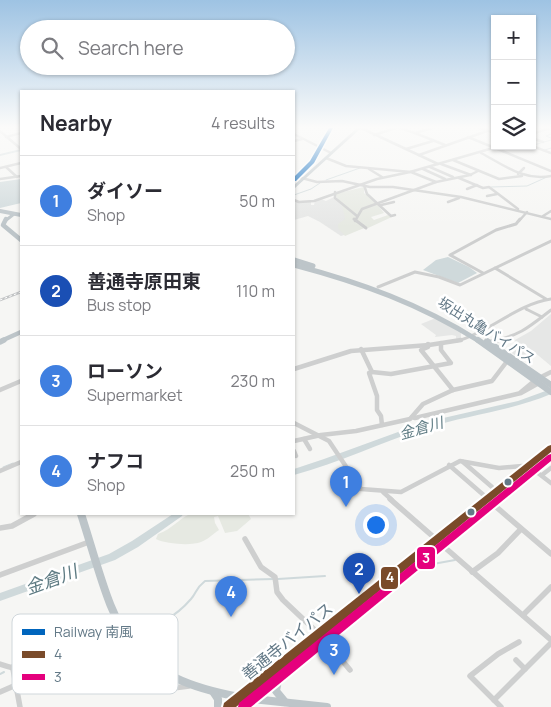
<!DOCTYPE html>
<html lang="en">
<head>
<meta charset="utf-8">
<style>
  body { margin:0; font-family:Manrope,"Noto Sans JP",sans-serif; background:#f2f2f3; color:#2b2b33 }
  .controls { position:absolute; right:15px; top:15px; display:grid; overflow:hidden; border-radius:0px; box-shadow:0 1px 4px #0004 }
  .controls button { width:45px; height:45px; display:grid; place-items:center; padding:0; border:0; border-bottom:1px solid #e1e1e2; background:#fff; color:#2b2b33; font:25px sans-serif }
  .you { position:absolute; left:375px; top:524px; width:18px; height:18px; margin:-12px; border:4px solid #fff; border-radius:50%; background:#1a73e8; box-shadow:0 0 0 8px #1a73e833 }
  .badge { display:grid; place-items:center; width:32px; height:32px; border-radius:50%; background:#5b626a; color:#fff; font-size:16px; font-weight:700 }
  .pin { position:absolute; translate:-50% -41px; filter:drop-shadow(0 1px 2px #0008) }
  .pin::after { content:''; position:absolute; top:26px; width:18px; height:15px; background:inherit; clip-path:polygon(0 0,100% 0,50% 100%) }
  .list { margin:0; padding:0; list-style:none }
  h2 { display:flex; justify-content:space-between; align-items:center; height:65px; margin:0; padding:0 20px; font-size:21px }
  h2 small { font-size:16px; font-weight:400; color:#7c7c81 }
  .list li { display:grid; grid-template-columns:32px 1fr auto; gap:15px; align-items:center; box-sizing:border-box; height:90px; padding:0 20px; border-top:1px solid #e1e1e2 }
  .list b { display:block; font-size:19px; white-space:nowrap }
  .list p { margin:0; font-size:16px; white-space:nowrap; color:#7c7c81 }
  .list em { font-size:16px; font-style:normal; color:#7c7c81 }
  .icon { flex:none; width:28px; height:28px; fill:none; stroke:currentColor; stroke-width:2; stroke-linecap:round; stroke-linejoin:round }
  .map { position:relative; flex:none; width:551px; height:707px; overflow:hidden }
  .search { position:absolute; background:#fff; box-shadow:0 1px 4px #0004; left:20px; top:20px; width:275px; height:55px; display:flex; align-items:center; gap:12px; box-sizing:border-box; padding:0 18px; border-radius:28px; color:#7c7c81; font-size:19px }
  .panel { position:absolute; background:#fff; box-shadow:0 1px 4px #0004; left:20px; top:90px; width:275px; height:425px; border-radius:0px }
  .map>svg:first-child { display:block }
</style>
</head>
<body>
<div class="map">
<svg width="551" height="707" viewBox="0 0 551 707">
  <rect width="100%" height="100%" fill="#f6f6f4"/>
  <!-- built -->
  <g fill="#e6e7e6">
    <path d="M334 197 356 216 364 228 341 236 320 222 308 216 294 220V201L311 202V205H314L315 201 321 199 326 201Z"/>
    <path d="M551 314V366L533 351 522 360 512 353 516 348 515 340 531 331Z"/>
    <path d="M436 318 461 332V338L456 339V336L452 335 435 337 436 335 421 324Z"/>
  </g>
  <!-- green -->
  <g fill="#e6e9e2">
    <path d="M364 187V193L376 203 384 213 371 217 374 220 388 215 394 216 368 228 360 223 364 228 345 236 338 228V224L345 219C344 208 340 203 335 194Z"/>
    <path d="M190 514H248L251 519 237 531 225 533 218 516 214 517 215 523 219 530C213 534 207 540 201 542 191 546 166 544 156 539L158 534C174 528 177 520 190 514Z"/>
  </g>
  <!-- water -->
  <g fill="#cfd9db">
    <path d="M21 179V203L0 208V182Z"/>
    <path d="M448 257 469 267 477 273 458 283 423 270 436 260Z"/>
  </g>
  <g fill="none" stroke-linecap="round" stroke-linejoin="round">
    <!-- stream-far1 -->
    <g stroke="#cfd9db" stroke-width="1">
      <path d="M551 134 546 136 551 138"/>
      <path d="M534 145 551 140"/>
      <path d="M545 150 551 148"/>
      <path d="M326 180 360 168"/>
      <path d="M491 187 527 186 547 177"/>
      <path d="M294 195 311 189 320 183"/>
      <path d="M3 467 13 463"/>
    </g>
    <!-- stream -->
    <g stroke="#cfd9db" stroke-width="2">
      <path d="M433 564 455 560"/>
      <path d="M278 579 325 576"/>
      <path d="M130 635C155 626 173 620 191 599 197 592 195 589 205 581L274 579"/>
      <path d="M12 665 25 655 77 637 105 642 121 641"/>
      <path d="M0 674 4 672"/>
    </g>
    <!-- river -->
    <g fill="#cfd9db" fill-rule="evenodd">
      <path d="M21 149V151L0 156V154Z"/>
      <path d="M551 389V394C511 411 468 415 426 428 382 442 339 463 294 475V469L324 459 420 424 439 419 518 401Z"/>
      <path d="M173 514H183L182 516 138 547 115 560 0 601V593L109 554 132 541Z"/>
    </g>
    <!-- minor-far3 -->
    <g stroke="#cecfcf" stroke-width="2.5">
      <path d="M361 128 438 164"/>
      <path d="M400 128 415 133 432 128"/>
      <path d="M480 128 495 133"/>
      <path d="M0 131 21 149"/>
      <path d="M415 133 445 145"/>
      <path d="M294 134 331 153"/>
      <path d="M532 134 549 128"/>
      <path d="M374 135 396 128"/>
      <path d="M6 137 21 133"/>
      <path d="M468 137 551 171"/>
      <path d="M532 138 543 142"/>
      <path d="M294 141 302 139"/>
      <path d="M532 146 551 153"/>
      <path d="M406 149 433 141"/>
      <path d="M481 153C504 165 523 181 551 176"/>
      <path d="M419 155 487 131"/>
      <path d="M326 158 346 166 411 172 436 182"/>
      <path d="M453 160 499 179 522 176"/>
      <path d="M441 164 471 175"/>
      <path d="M6 167 17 177"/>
      <path d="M430 167 453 177"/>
      <path d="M0 168 21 163"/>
      <path d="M369 169 382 177"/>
      <path d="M423 169 445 179"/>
      <path d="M518 174 524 168"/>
      <path d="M294 176 317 182 342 181 370 187H393L461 197 551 219"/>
      <path d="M459 178 483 188 489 187 518 209"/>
      <path d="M0 179 21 176"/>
      <path d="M364 185 367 194 391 216 395 215"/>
      <path d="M467 189 477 185"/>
      <path d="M335 192V198L357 216"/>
      <path d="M487 196 497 194"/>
      <path d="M294 200 299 202 314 201 377 179 410 172 500 146"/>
      <path d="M448 202 459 198"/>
      <path d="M381 205 394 202"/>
      <path d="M543 216 551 211"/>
      <path d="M355 221 362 209 436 182 470 175 478 171"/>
      <path d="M519 221 527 212"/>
    </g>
    <!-- minor-far2 -->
    <g stroke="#cecfcf" stroke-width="3">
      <path d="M354 219 366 228"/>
      <path d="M495 268 546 299"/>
      <path d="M483 273 450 255 496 230 516 224 520 219"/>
      <path d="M378 287 415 272 439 277 460 285 551 241"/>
      <path d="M526 309 542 317"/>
      <path d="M457 341C490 332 517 304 551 299"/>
      <path d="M493 341C521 335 529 327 551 310"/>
    </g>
    <!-- minor-far1 -->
    <g stroke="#cecfcf" stroke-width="4.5">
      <path d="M490 342 499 340"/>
      <path d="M428 344V347L421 350 453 390"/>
      <path d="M361 349 372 372 369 373 377 396V410L381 416 382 425"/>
      <path d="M294 369 351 351 429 345 461 340"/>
      <path d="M372 372 391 374 451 363 441 350V343"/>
      <path d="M543 376 551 372"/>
      <path d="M0 390 21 381"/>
      <path d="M521 392 533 382"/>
      <path d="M412 417 415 418 521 393 539 383"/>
      <path d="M294 423 329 441 361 489 401 492 460 461 499 468 522 466 534 470 551 483"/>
      <path d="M304 439 310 449"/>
      <path d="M294 441 321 435 356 431 410 419 423 404 453 390 492 381 508 360"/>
      <path d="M294 451 296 456"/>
      <path d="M463 462 492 487"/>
      <path d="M449 465 487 498"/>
      <path d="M0 471 21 462"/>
      <path d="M542 475 551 468"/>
      <path d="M383 492 392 500"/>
    </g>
    <!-- minor -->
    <g stroke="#cecfcf" stroke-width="5.5">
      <path d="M390 499 437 540"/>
      <path d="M494 505 551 554"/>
      <path d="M0 528 12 526 34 514"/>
      <path d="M245 539 261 567 275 577 277 592 283 600 319 634"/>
      <path d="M442 545 551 640"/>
      <path d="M472 572 498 553 521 529"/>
      <path d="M0 575 89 542"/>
      <path d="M523 615 551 587"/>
      <path d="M326 641 350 670"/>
      <path d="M516 660 525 669"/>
      <path d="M0 664C29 674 60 675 90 679 123 683 156 692 189 686"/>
      <path d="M13 669 20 707"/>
      <path d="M154 686 162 680 161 672"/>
      <path d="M0 692 16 685"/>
      <path d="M494 700 551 643"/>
      <path d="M501 707 470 676 498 654 519 642"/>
    </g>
    <!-- major-far3 -->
    <g stroke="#bdc5c9" stroke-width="3">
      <path d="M294 187 359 128"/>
      <path d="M5 221 14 214"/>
    </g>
    <!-- major-far2 -->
    <g stroke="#bdc5c9" stroke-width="4.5">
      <path d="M6 219 3 225 21 240"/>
      <path d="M1 341 21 332"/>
    </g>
    <!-- major-far1 -->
    <path stroke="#bdc5c9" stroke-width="5.5" d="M0 342 4 340"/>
    <!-- major -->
    <g stroke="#bdc5c9" stroke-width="8">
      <path d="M81 514C115 619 116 675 240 697"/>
      <path d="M278 680 276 691 285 702"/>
      <path d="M214 693 218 699V707"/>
      <path d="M253 699 327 707"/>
    </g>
    <!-- highway-far3 -->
    <path stroke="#bdc5c9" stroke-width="4" d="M0 211 21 215"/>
    <!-- highway-far2 -->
    <g stroke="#bdc5c9" stroke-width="5">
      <path d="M294 260 313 266"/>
      <path d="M294 265C362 283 420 304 479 341"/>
    </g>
    <!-- highway-far1 -->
    <g stroke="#bdc5c9" stroke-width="6">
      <path d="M478 340 551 392"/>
      <path d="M487 341 551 385"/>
      <path d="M486 500 551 448"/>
      <path d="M498 500 551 457"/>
    </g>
    <!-- highway -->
    <g stroke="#bdc5c9" stroke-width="8">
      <path d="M228 707 488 499"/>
      <path d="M243 707 500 499"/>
    </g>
    <defs>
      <path id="rail" d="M0 300 21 292"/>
    </defs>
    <!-- rail casing -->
    <use href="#rail" stroke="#c3c5c6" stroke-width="2.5"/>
    <!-- rail -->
    <use href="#rail" stroke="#fff" stroke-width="1" stroke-dasharray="2.5" stroke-linecap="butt"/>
    <defs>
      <path id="bus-1" d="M551 445V452L236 707H223L224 703 548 446Z"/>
      <path id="bus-2" d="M551 454V461L251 707H238L239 703 548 455Z"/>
    </defs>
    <!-- bus-1 casing -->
    <use href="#bus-1" stroke="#fff" stroke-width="4"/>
    <!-- bus-2 casing -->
    <use href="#bus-2" stroke="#fff" stroke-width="4"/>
    <!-- bus-1 -->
    <use href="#bus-1" fill="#7a4b2a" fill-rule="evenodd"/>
    <!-- bus-2 -->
    <use href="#bus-2" fill="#e5007d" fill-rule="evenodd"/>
    <defs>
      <path id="rail-1" d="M329 128H333L314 163 296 181H294V177L310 161Z"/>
    </defs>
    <!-- rail-1 casing -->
    <use href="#rail-1" stroke="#fff" stroke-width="3"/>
    <!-- rail-1 -->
    <use href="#rail-1" fill="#0065bd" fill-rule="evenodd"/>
  </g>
  <!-- sky -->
  <linearGradient id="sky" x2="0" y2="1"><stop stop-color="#9ec3e3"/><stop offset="0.56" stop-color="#fbfbfa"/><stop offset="1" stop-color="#fbfbfa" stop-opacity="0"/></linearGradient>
  <rect width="551" height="227" fill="url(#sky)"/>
  <!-- markers -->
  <g fill="#637987" stroke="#fff" stroke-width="2">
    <circle cx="508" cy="482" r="4.5"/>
    <circle cx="471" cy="512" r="4.5"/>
  </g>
  <g text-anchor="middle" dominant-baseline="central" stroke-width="5" stroke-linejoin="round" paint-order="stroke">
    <!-- street labels -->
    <g font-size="14" fill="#637987" stroke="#fff">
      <text transform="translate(487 330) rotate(32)">坂出丸亀バイパス</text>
    </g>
    <!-- water labels -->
    <g font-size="15" font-style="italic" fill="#5e7b83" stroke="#fff">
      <text transform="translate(421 428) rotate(-16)">金倉川</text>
    </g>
    <!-- near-street labels -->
    <g font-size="16" fill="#637987" stroke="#fff">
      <text transform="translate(287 641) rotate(-39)">善通寺バイパス</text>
    </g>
    <!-- near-water labels -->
    <g font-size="18" font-style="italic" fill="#5e7b83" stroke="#fff">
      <text transform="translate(51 579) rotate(-20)">金倉川</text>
    </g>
  </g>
  <!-- legend -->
  <rect x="12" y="614" width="166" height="80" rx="8" fill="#fff" stroke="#d0d7db" stroke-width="1"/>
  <rect x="22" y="629" width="23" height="6" fill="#0065bd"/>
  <rect x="22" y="651" width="23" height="7" fill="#7a4b2a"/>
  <rect x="22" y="674" width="23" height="6" fill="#e5007d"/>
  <g font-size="14" fill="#637987">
    <text x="54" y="637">Railway 南風</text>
    <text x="54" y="659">4</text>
    <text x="54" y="682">3</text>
  </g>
  <g stroke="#fff" stroke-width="2">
    <rect x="416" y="546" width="20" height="24" rx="5" fill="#e5007d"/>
    <rect x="380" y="566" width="19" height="24" rx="5" fill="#7a4b2a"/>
  </g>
  <g font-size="14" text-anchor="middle" font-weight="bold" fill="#fff">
    <text x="426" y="563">3</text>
    <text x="390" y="582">4</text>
  </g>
</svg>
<div class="controls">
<button>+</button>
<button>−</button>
<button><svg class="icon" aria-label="layers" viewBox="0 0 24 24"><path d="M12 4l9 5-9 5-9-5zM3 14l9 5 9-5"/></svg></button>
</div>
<div class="you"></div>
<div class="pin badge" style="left:346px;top:507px;background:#3f7fe0">1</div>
<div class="pin badge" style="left:359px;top:594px;background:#1a4fb4">2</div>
<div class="pin badge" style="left:334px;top:675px;background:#3f7fe0">3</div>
<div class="pin badge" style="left:231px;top:617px;background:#3f7fe0">4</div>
<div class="search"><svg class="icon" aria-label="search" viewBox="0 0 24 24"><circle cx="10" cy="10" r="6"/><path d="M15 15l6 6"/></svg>Search here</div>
<section class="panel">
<h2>Nearby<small>4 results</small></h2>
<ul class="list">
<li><span class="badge" style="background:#3f7fe0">1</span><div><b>ダイソー</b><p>Shop</p></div><em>50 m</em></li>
<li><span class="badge" style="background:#1a4fb4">2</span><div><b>善通寺原田東</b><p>Bus stop</p></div><em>110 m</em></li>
<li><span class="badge" style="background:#3f7fe0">3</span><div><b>ローソン</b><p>Supermarket</p></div><em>230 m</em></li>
<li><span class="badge" style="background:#3f7fe0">4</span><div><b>ナフコ</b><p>Shop</p></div><em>250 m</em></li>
</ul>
</section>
</div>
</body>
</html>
